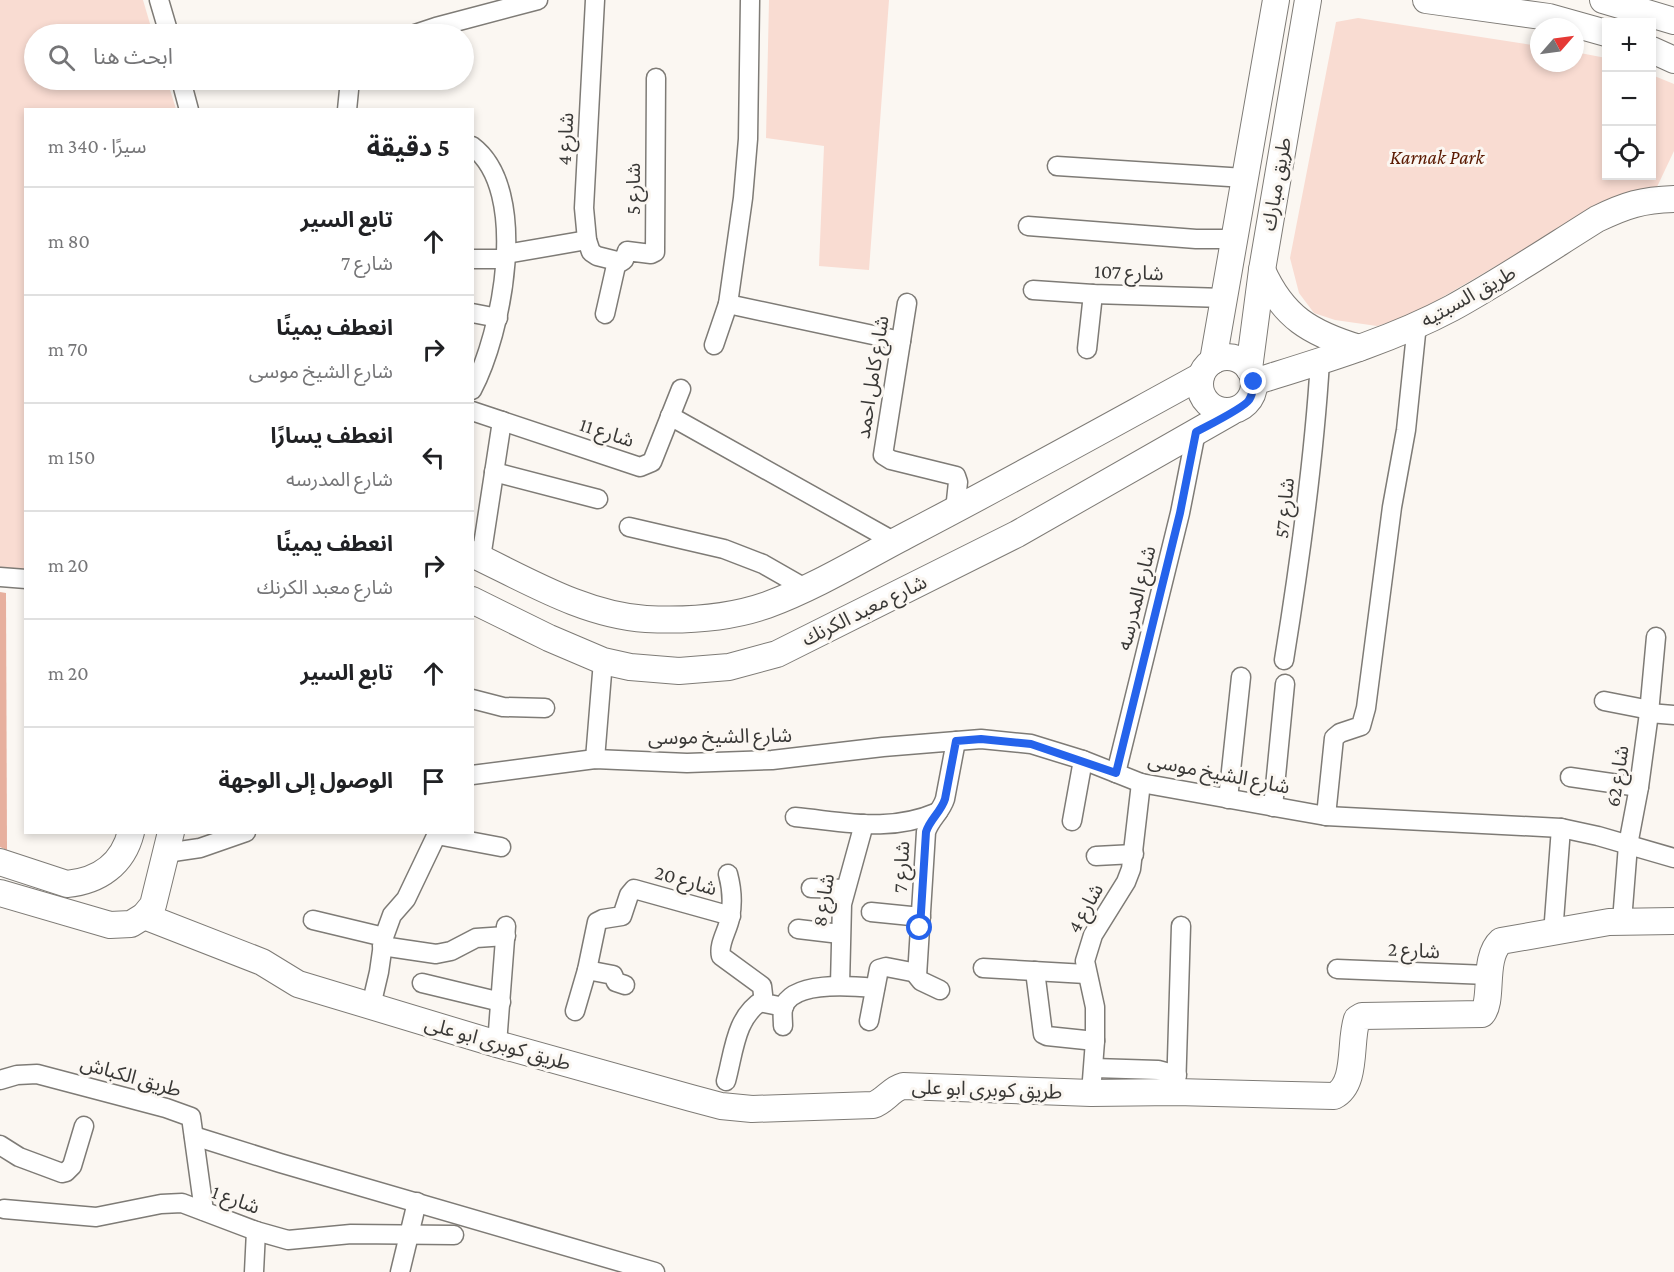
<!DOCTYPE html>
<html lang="ar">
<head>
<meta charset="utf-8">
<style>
  body { margin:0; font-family:"Crimson Pro","Noto Sans Arabic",serif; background:#f6f6f6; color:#202124; direction:rtl }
  .controls { position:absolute; right:18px; top:18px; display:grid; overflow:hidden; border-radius:0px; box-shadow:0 3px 9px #0003 }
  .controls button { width:54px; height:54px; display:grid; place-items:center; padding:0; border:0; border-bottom:2px solid #e0e0e0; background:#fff; color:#202124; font:30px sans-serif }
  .compass { position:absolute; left:1530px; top:18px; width:54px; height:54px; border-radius:50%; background:#fff; box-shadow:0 3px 9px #0003; rotate:62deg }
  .stop { position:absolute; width:18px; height:18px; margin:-14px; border:4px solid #2563eb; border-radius:50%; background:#fff }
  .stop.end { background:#2563eb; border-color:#fff; box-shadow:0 2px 6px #0008 }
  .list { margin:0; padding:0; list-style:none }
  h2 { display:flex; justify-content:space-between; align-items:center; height:78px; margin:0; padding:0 24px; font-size:26px }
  h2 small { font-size:20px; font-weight:400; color:#757577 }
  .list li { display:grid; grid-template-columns:39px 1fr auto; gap:18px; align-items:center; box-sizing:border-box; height:108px; padding:0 24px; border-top:2px solid #e0e0e0 }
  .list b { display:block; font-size:22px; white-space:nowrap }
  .list p { margin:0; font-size:20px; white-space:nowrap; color:#757577 }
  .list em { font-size:20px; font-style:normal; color:#757577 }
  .icon { flex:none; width:33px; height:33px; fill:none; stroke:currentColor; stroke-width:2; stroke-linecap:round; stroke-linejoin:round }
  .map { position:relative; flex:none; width:1674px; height:1272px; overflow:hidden; direction:ltr }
  .search { position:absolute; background:#fff; box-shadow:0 3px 9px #0003; left:24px; top:24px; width:450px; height:66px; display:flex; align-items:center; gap:15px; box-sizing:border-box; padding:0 21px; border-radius:33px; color:#757577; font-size:22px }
  .panel { position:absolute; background:#fff; box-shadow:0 3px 9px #0003; left:24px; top:108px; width:450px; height:726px; border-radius:0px; direction:rtl }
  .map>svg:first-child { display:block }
</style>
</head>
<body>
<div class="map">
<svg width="1674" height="1272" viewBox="0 0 1674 1272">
  <rect width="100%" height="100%" fill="#fbf7f2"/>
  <!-- green -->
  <g fill="#f9dcd2">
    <path d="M0 0H143L153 34H34V80H167L176 109 26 110 25 574 0 572Z"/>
    <path d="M769 0H889L869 270 819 266 824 146 766 138Z"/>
    <path d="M1358 18 1539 46V63H1575V52L1606 58V176H1652V75L1674 84V151L1656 189 1575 220 1410 316 1377 326 1335 320 1314 313 1299 293 1290 258 1336 22Z"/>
  </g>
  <!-- forest -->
  <path fill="#e7b09e" d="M0 592 6 593 7 850 0 847Z"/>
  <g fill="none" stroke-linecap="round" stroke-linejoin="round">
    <defs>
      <g id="street">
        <path d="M159 0 169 34"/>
        <path d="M595 0 584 208 587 240 591 252 597 256 621 262 624 260 627 251 651 254 655 252 656 78"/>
        <path d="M415 34 436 27 538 0"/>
        <path d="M181 80 189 110"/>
        <path d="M347 110 350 80"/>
        <path d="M472 146C531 190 502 334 472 390"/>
        <path d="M1057 166 1245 178"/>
        <path d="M1028 226 1196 239H1234"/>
        <path d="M506 254 587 240"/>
        <path d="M472 259H505"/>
        <path d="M1033 290 1093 294 1224 298"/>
        <path d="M907 303 883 455 891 460 956 476 958 482 955 510"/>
        <path d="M728 304 743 198 748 139 750 0"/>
        <path d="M472 313 498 318"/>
        <path d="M605 314 617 261"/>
        <path d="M714 345 728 304 901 341"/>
        <path d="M1087 349 1093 294"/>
        <path d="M472 411 640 467 652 462 681 389"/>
        <path d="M670 416 895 542"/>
        <path d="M494 472 598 499"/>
        <path d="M629 527 724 549 763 564 805 588"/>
        <path d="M481 558 502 421"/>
        <path d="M0 577 26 579"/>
        <path d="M1284 660C1300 561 1314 461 1320 361"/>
        <path d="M472 699 503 707 545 708"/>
        <path d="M1604 701 1650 710"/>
        <path d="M1649 713 1674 715"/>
        <path d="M595 759 603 661"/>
        <path d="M1116 773 1180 513 1196 432"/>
        <path d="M472 775 595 759 687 763 772 760 883 747 981 739 1031 744 1083 760 1141 783 1326 816 1561 828 1598 836 1674 858"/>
        <path d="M1570 777 1639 787"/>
        <path d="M1228 799 1241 677"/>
        <path d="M1273 807 1285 684"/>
        <path d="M1326 816 1334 738 1340 733 1361 726 1366 708 1392 507 1406 430 1417 324"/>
        <path d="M795 817C847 822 889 833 938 812"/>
        <path d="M1072 821 1083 760"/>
        <path d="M437 835 501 847"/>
        <path d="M166 853 200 848 246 832"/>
        <path d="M1096 856 1134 854"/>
        <path d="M728 874C732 889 733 903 730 918 728 930 718 944 721 956L762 986 764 1003 784 1007"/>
        <path d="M811 888 845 889"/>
        <path d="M871 912 921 917"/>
        <path d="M313 920 384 937"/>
        <path d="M1622 921 1628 845 1639 787 1649 713 1656 637"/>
        <path d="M798 929 840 934"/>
        <path d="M1553 934 1561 828"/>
        <path d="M382 946 436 954 451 951 476 938 506 936"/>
        <path d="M983 968 1086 974"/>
        <path d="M1337 969 1488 975"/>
        <path d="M587 970 613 975 616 982 625 985"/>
        <path d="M1035 971 1043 1034 1047 1036 1095 1041"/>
        <path d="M422 983 501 1002"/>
        <path d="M840 985 842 904 864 824"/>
        <path d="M940 990 921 981 917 976 926 832C930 819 941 812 945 799L956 741"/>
        <path d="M371 1006 379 972 384 937 392 915 406 899 438 832"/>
        <path d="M575 1011 587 970 597 922 603 919 622 916 629 895 634 889 731 916"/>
        <path d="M869 1021 879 969 886 967 917 973"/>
        <path d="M783 1026C783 1021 782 1013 783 1008 792 980 853 986 875 988"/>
        <path d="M497 1044 506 926"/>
        <path d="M1094 1068 1158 1070 1177 1075"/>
        <path d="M0 1080 17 1075 37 1074 166 1108 191 1117 204 1211"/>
        <path d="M726 1081C734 1052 735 1017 763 1000"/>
        <path d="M1176 1092 1181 926"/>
        <path d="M1091 1093 1095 1041V1007L1085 961 1093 935 1126 882 1131 869 1141 783"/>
        <path d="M194 1136 280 1163 655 1272"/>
        <path d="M0 1145 19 1157 62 1173 66 1172 72 1166 84 1126"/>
        <path d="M4 1209 96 1217 161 1204 182 1203 256 1231 288 1240 351 1234 454 1235"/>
        <path d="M254 1272 256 1231"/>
        <path d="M400 1272 417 1202"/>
      </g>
      <g id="secondary">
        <path d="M1426 0 1549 17 1606 33"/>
        <path d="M1603 0 1674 21"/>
        <path d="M1652 50 1674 60"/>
        <path d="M1262 270C1283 317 1310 333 1359 348"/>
        <circle cx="1227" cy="384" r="27"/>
        <path d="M1213 361 1276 0"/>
        <path d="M1249 369 1262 270 1308 0"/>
        <path d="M1254 382C1321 361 1390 341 1452 308 1501 281 1549 249 1597 219 1626 205 1642 200 1674 199"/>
        <path d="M472 554C527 580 584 615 646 619 686 621 730 618 767 605 816 587 863 558 909 534 1007 483 1104 429 1201 376"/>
        <path d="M472 600 549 638 603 661 630 667 679 671 729 667 777 654 1017 534 1231 412"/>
        <path d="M0 862 67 884C99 881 123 864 131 832"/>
        <path d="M0 893 110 925 131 924 144 916 153 905 171 832"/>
        <path d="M144 916 262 962 298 984 497 1044 691 1098 721 1106 752 1109 873 1105C885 1101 891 1089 903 1086L1091 1093 1176 1092 1334 1096C1358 1084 1349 1041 1357 1019L1362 1016 1482 1014C1494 1001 1482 958 1501 941L1609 922 1674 921"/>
      </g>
    </defs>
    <!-- street casing -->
    <use href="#street" stroke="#7e7b76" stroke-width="21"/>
    <!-- secondary casing -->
    <use href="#secondary" stroke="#7e7b76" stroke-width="28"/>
    <!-- street -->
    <use href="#street" stroke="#fff" stroke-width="18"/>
    <!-- secondary -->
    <use href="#secondary" stroke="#fff" stroke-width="26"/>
  </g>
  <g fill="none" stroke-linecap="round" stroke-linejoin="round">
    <!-- route -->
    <path stroke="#2563eb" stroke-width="8" d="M920 928 926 832C930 819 941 812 945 799L956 741 981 739 1031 744 1116 773 1180 513 1196 432C1207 426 1244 408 1249 400 1253 394 1253 388 1254 382"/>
  </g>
  <g text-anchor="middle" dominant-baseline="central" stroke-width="6" stroke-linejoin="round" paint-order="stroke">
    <!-- street labels -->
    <g font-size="20" fill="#393836" stroke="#fbf7f2">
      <text transform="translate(565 139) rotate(-87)">شارع 4</text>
      <text transform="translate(1276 184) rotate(-80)">طريق مبارك</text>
      <text transform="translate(633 189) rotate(-90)">شارع 5</text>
      <text transform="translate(1129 272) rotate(2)">شارع 107</text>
      <text transform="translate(1468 296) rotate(-29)">طريق السبتيه</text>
      <text transform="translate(872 377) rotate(-81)">شارع كامل احمد</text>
      <text transform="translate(607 432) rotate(18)">شارع 11</text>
      <text transform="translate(1284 508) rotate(-84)">شارع 57</text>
      <text transform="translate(1136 598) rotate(-76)">شارع المدرسه</text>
      <text transform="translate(864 610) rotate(-26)">شارع معبد الكرنك</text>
      <text transform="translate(720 736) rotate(-1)">شارع الشيخ موسى</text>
      <text transform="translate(1219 773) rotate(11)">شارع الشيخ موسى</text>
      <text transform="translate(1617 776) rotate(-81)">شارع 62</text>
      <text transform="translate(901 867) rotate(-87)">شارع 7</text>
      <text transform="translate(686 880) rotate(16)">شارع 20</text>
      <text transform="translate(823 900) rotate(-81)">شارع 8</text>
      <text transform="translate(1085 908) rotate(-61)">شارع 4</text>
      <text transform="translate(1414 950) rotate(3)">شارع 2</text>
      <text transform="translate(498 1043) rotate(16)">طريق كوبرى ابو على</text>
      <text transform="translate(131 1076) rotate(16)">طريق الكباش</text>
      <text transform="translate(987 1089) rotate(2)">طريق كوبرى ابو على</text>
      <text transform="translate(236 1199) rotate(20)">شارع 1</text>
    </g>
    <!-- park labels -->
    <g font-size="20" font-style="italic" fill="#5b1a02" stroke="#fbf7f2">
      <text x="1437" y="157">Karnak Park</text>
    </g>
  </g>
</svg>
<div class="controls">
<button>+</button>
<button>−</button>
<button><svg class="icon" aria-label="locate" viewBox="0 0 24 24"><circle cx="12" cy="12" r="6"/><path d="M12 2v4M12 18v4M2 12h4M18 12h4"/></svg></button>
</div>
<svg class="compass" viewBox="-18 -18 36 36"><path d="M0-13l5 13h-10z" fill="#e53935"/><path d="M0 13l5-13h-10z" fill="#757577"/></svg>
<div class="stop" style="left:920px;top:928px"></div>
<div class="stop end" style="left:1254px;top:382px"></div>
<div class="search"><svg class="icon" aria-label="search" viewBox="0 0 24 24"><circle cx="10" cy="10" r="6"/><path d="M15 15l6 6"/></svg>ابحث هنا</div>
<section class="panel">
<h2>5 دقيقة<small>سيرًا · 340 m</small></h2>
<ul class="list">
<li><svg class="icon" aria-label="ahead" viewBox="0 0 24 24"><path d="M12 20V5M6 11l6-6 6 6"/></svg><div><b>تابع السير</b><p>شارع 7</p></div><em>80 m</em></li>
<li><svg class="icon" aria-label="right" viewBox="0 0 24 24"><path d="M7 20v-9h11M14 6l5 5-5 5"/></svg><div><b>انعطف يمينًا</b><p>شارع الشيخ موسى</p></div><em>70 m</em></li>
<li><svg class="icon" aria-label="left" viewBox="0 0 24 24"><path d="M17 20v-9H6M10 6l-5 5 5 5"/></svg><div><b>انعطف يسارًا</b><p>شارع المدرسه</p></div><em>150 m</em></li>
<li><svg class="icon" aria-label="right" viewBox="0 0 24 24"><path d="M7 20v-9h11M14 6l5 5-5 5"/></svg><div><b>انعطف يمينًا</b><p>شارع معبد الكرنك</p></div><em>20 m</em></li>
<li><svg class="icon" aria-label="ahead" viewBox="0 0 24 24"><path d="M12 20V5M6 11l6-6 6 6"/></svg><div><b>تابع السير</b></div><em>20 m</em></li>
<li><svg class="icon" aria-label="arrive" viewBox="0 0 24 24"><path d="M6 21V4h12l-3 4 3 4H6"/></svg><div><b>الوصول إلى الوجهة</b></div></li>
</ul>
</section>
</div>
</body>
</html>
